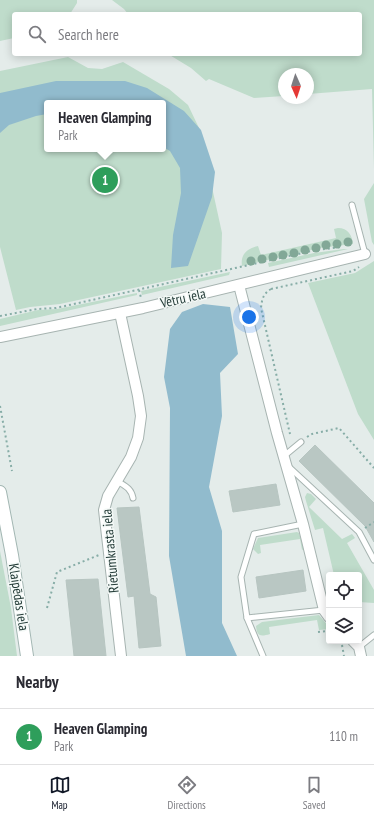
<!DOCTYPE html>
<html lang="en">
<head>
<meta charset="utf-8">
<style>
  body { margin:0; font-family:"PT Sans Narrow",sans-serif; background:#f7f7f7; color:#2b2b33 }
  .controls { position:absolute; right:12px; bottom:12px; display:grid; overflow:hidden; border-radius:4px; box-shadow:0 2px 10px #0003 }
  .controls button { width:36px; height:36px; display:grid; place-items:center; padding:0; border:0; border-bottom:1px solid #e1e1e2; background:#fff; color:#2b2b33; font:20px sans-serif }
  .compass { position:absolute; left:278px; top:68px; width:36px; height:36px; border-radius:50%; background:#fff; box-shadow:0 2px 10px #0003; rotate:177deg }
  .you { position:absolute; left:249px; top:317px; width:14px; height:14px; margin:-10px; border:3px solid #fff; border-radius:50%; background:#1a73e8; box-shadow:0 0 0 6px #1a73e833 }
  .badge { display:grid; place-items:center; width:26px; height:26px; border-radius:50%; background:#111827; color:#fff; font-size:13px; font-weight:700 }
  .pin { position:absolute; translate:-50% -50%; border:2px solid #fff; box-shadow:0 1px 4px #0006 }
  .popup { position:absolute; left:44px; top:100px; width:122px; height:52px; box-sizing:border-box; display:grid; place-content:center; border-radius:4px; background:#fff; filter:drop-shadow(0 1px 3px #0005); font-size:13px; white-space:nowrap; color:#7c7c81 }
  .popup b { font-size:15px; color:#2b2b33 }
  .popup::after { content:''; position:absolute; left:50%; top:100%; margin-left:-8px; border:8px solid transparent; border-top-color:#fff }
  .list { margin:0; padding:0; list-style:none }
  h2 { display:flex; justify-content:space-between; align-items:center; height:52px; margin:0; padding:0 16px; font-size:17px }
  h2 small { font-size:13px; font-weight:400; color:#7c7c81 }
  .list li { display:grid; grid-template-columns:26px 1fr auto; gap:12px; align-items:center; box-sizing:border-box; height:56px; padding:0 16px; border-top:1px solid #e1e1e2 }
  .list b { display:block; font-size:15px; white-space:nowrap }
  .list p { margin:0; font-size:13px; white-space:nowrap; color:#7c7c81 }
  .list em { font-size:13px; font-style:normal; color:#7c7c81 }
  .icon { flex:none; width:22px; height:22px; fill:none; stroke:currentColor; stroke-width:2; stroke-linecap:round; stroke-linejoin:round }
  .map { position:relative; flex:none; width:374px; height:656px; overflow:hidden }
  .search { position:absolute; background:#fff; box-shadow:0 2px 10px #0003; left:12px; right:12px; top:12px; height:44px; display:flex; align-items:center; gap:10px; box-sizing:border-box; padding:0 14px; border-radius:4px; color:#7c7c81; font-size:15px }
  .sheet { height:108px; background:#fff }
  nav { display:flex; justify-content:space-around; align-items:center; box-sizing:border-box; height:56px; border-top:1px solid #e1e1e2; background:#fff; font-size:11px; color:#7c7c81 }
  nav a { display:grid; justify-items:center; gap:2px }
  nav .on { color:#111827 }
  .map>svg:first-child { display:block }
</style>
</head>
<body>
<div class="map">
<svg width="374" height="656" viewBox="0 0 374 656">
  <rect width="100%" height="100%" fill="#e4ecea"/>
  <!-- green -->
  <g fill="#bfdccb" fill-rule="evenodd">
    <path d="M0 0H77V3L70 14H14V38L0 41Z"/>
    <path d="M112 0H374V169L372 89 308 94V74H284V96L254 98 209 79 206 81 191 68 168 54H360V14H128L124 9Z"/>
    <path d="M68 57 88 68 102 69 123 62 169 89 188 105 199 128 222 233 221 269 60 304 30 307 16 310 0 247V71ZM47 103H163V149H47Z"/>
    <path d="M374 183V245L372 242 364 199Z"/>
    <path d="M338 228C348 228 352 235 353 244L320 248 242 266C240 254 248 248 258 246L261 255 336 238 334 229Z"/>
    <path d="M344 249H348L269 267 268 263 314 253Z"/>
    <path d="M374 261V440L358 414 308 283 355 273Z"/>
    <path d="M230 272 229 275 142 295 141 291Z"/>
    <path d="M137 293V295L0 326V319L38 310 57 309Z"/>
    <path d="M307 493 311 494 316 499 309 507 342 539 352 534 355 538 347 543 374 590V603L359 602V575H334L323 528 315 530 306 501 305 497Z"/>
    <path d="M297 532 299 533 304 549 302 550 300 539 260 545 261 553 258 554 253 549 258 538Z"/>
    <path d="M0 551 11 608 17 656H0Z"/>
    <path d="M319 615 329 627V629L319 630 317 620 269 627 270 634C260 637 257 636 256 626L262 622Z"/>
  </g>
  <!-- water -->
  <g fill="#91bbcd">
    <path d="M56 81H125L147 88 184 111 201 130 215 172 212 197 188 266 171 268 173 235 181 193 180 168 170 151 163 147V103H47V114L36 116 9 125 0 133V93Z"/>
    <path d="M203 304 230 307 238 354 220 373 222 416 209 487 222 531V623L237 656H186L169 556 170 408 164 377 170 329 182 312Z"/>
  </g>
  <!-- building -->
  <g fill="#b9c7c3" stroke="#b7c5c1">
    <path d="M315 445 374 503V542L365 526 299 461Z"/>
    <path d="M276 484 280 505 233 512 229 491Z"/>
    <path d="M139 507 150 594 156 597 161 646 139 648 134 596 128 597 117 508Z"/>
    <path d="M303 570 306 591 259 598 256 577Z"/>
    <path d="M98 579 106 656H74L66 580Z"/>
  </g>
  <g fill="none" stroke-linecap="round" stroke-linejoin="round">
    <defs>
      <g id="lane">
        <path d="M352 205 365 254"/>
        <path d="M284 456 301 442"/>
        <path d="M289 467 359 532 374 560"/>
        <path d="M117 481C125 486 131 488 133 498"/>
        <path d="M247 618 324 610"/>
        <path d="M359 647 374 635"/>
        <path d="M263 656 247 618 241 577 254 534 303 524"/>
      </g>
      <g id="street">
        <path d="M239 285 277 433 303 524 324 610 329 617"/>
        <path d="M120 313 138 396 141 416 138 438 131 457 108 496 104 510 121 656"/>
        <path d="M0 337 143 308 365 254"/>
        <path d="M353 641 359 647 361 656"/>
      </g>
      <path id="secondary" d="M0 492 12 555 27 656"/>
    </defs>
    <!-- lane casing -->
    <use href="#lane" stroke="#a7b4b1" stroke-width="7"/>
    <!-- street casing -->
    <use href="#street" stroke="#a7b4b1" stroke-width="12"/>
    <!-- secondary casing -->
    <use href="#secondary" stroke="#a3b7b3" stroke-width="14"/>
    <!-- path -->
    <g stroke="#87ada7" stroke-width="2" stroke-dasharray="2 3" stroke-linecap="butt">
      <path d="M271 289C263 294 262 299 261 308L290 434"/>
      <path d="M271 289 353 271 359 267"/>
      <path d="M139 290 141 298"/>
      <path d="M0 316 37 309 56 308 316 250 342 247"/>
      <path d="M0 406 12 471"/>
      <path d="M307 437 312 434 339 428 374 468"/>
      <path d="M365 528 374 522"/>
      <path d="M47 608 57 572 99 555"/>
      <path d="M318 632 329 631"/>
      <path d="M342 645 344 656"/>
    </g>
    <!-- lane -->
    <use href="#lane" stroke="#fff" stroke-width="5"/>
    <!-- street -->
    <use href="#street" stroke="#fff" stroke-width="10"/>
    <!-- secondary -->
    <use href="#secondary" stroke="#fff" stroke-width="12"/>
  </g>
  <!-- trees -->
  <g fill="#82a897">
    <circle cx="348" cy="242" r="4.5"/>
    <circle cx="337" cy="244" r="4.5"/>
    <circle cx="326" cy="245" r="4.5"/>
    <circle cx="316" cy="248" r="4.5"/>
    <circle cx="305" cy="250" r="4.5"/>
    <circle cx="294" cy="253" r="4.5"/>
    <circle cx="283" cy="255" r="4.5"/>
    <circle cx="273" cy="257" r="4.5"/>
    <circle cx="262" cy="259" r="4.5"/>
    <circle cx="251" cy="261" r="4.5"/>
  </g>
  <g text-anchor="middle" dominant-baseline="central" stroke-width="3" stroke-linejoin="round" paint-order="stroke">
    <!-- street labels -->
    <g font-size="14" fill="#253d39" stroke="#f4f9f7">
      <text transform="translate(183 298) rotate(-13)">Vētru iela</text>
      <text transform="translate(110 551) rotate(-95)">Rietumkrasta iela</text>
      <text transform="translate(19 597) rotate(81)">Klaipēdas iela</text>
    </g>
  </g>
</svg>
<div class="controls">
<button><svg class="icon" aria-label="locate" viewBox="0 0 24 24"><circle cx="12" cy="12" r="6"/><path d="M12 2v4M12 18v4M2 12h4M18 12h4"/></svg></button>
<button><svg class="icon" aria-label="layers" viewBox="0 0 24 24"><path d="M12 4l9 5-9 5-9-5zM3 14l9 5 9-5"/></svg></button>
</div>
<svg class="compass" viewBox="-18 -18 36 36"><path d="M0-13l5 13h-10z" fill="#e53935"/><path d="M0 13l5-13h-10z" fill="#7c7c81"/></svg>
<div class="you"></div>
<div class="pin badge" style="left:105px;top:180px;background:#2e9e5b">1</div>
<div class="popup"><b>Heaven Glamping</b>Park</div>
<div class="search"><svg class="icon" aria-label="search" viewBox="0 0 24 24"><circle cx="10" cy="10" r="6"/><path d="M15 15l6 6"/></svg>Search here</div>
</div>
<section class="sheet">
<h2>Nearby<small></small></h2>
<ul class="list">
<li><span class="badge" style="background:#2e9e5b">1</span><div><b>Heaven Glamping</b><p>Park</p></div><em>110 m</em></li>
</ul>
</section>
<nav>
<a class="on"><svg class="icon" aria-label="map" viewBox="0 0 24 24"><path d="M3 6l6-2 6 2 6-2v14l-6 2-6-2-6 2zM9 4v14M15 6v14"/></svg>Map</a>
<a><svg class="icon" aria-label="directions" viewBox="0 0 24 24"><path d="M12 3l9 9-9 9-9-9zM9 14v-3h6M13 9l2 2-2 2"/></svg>Directions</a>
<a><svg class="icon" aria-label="saved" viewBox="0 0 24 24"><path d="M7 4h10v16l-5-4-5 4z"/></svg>Saved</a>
</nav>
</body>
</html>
